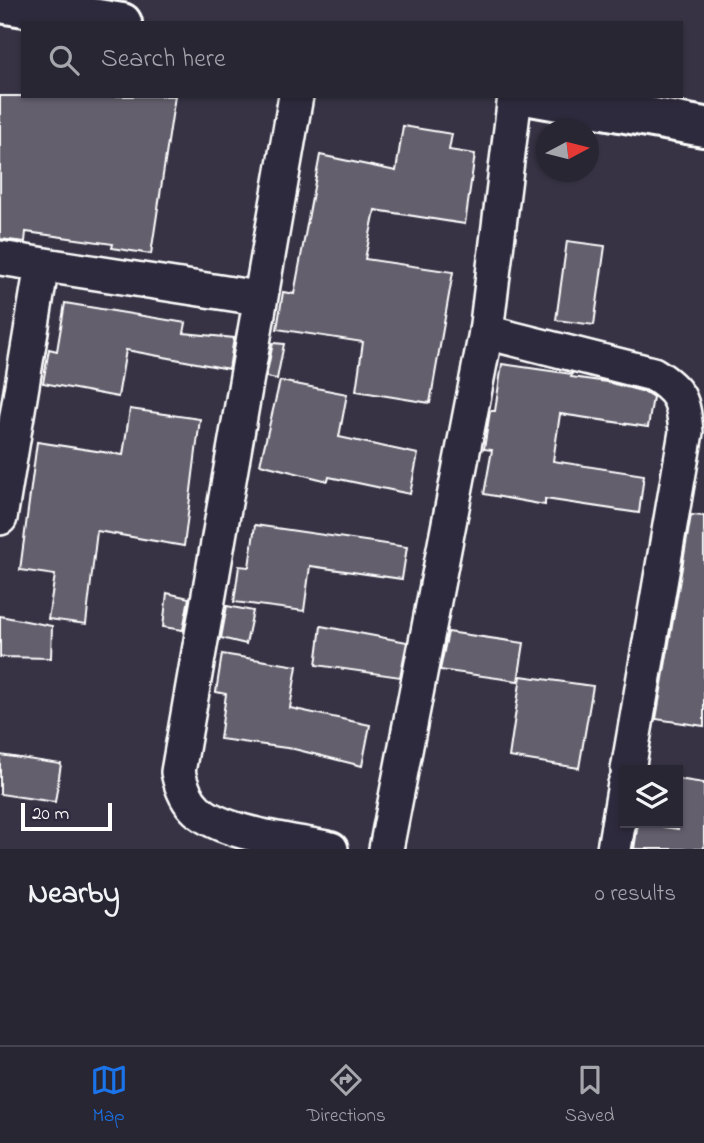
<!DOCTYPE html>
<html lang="en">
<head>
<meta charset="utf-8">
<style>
  body { margin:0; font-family:"Indie Flower",sans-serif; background:#312e3c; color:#f1f3f6 }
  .controls { position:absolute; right:21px; bottom:21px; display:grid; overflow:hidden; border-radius:0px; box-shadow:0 2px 5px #0004 }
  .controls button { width:63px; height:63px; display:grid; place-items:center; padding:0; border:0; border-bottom:2px solid #45434f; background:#292634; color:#f1f3f6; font:35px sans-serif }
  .compass { position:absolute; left:536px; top:119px; width:63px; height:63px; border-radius:50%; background:#292634; box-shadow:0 2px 5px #0004; rotate:83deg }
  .scale { position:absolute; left:21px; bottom:18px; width:91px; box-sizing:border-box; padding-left:7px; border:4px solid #fff; border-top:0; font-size:19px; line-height:24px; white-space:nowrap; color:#fff; -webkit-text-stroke:5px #2f2a3d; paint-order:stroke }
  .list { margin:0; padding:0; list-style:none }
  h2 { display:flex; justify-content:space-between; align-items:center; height:91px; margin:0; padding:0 28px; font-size:30px }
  h2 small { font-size:23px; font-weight:400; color:#a5a5ac }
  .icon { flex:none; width:38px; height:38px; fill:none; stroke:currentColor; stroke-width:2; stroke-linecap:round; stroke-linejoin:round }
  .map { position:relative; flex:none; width:704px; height:849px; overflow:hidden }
  .search { position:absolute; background:#292634; box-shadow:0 2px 5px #0004; left:21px; right:21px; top:21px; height:77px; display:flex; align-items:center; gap:18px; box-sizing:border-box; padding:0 24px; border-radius:0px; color:#a5a5ac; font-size:26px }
  .sheet { height:196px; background:#292634 }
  nav { display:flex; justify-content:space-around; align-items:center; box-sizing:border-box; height:98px; border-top:2px solid #45434f; background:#292634; font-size:19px; color:#a5a5ac }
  nav a { display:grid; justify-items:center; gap:4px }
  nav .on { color:#1a73e8 }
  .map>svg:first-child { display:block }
</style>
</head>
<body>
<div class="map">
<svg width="704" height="849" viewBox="0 0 704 849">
  <rect width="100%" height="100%" fill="#373345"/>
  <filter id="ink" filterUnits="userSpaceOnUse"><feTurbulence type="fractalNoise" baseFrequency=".0143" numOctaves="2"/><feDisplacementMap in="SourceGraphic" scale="14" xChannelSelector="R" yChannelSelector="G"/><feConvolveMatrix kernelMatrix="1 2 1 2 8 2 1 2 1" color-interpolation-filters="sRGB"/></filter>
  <g filter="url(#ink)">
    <!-- building -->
    <g fill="#635f6d" stroke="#fff" stroke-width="2">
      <path d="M0 96H175L151 254 112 248 113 244 26 232 25 242 0 239Z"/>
      <path d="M403 126 452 134 449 150 475 154 465 224 375 210 365 259 453 272 430 403 356 391 363 342 277 329 283 292 294 294 320 155 396 171Z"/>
      <path d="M567 241 605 246 594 325 556 320Z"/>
      <path d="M65 303 186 323 184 333 234 338 229 369 126 350 118 397 43 383 49 349 57 351Z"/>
      <path d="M273 343 284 344 277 379 266 377Z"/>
      <path d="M502 364 572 374 571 377 607 382 645 392 653 397 648 427 560 414 553 461 644 475 639 513 545 499V505L484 494 492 450 484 449 490 411H495Z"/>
      <path d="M280 381 347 394 339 437 418 454 410 494 329 477 328 481 260 464Z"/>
      <path d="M130 409 200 419 184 546 97 531 86 624 48 619 55 575 20 570 37 442 123 455Z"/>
      <path d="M691 515 704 516V726L656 719Z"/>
      <path d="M255 525 407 547 402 579 310 566 304 611 234 602 239 566 249 567Z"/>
      <path d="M167 593 189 598 183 630 163 627Z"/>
      <path d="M227 606 253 611 246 644 221 638Z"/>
      <path d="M0 616 52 626 51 658 0 657Z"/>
      <path d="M321 626 407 642 400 677 316 665Z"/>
      <path d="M448 632 524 643 518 681 440 670Z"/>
      <path d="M222 654 297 666 290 708 370 725 362 766 294 749 220 739 226 694 216 692Z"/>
      <path d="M521 676 593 686 579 768 509 757Z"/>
      <path d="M0 755 61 764 55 802 0 794Z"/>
      <path d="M678 779 704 783V849H634L638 823 678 829Z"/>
    </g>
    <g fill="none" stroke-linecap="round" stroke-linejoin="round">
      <defs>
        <g id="minor">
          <path d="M296 96 178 772C181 786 186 800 197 810 225 835 295 841 331 849"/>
          <path d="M0 258 258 298"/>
          <path d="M486 332 653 374C681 391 683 400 686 432L628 770"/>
          <path d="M0 518 42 265"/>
          <path d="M386 849 486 332 515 96"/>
          <path d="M614 849 625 784"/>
        </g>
        <g id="tertiary">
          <path d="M0 3 122 23"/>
          <path d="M531 96 704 127"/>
        </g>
      </defs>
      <!-- minor casing -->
      <use href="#minor" stroke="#fff" stroke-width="38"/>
      <!-- tertiary casing -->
      <use href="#tertiary" stroke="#fff" stroke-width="44"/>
      <!-- minor -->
      <use href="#minor" stroke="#2f2a3d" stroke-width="33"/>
      <!-- tertiary -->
      <use href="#tertiary" stroke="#2f2a3d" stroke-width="38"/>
    </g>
  </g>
</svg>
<div class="controls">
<button><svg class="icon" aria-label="layers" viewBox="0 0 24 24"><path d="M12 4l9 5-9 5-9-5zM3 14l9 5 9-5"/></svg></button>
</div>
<svg class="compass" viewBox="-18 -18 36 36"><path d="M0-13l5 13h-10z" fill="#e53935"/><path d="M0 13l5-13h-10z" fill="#a5a5ac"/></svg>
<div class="scale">20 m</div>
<div class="search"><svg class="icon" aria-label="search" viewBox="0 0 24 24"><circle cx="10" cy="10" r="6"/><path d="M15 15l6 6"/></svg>Search here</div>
</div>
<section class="sheet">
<h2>Nearby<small>0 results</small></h2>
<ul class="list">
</ul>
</section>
<nav>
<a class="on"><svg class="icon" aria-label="map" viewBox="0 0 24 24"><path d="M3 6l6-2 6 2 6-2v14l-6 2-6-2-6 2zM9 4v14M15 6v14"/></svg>Map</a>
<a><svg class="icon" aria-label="directions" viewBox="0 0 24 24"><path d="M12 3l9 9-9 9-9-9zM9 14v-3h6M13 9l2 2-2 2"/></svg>Directions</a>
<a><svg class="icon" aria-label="saved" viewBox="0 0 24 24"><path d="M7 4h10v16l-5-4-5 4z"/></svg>Saved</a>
</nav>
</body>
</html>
